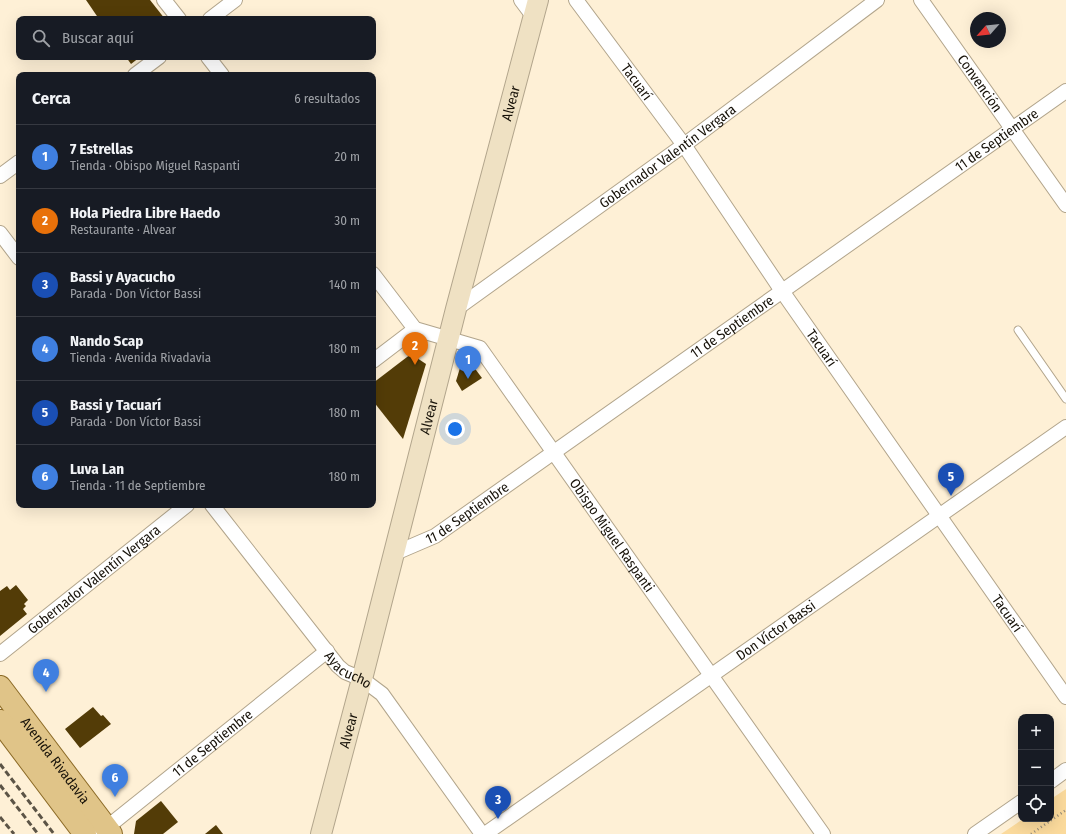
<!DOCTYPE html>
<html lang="es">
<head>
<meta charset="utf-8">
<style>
  body { margin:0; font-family:"Fira Sans Condensed",sans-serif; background:#20242c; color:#f1f3f6 }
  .controls { position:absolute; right:12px; bottom:12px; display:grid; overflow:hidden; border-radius:8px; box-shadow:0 4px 16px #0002 }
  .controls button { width:36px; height:36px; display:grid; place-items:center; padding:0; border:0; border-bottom:1px solid #363941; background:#171b24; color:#f1f3f6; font:20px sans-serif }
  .compass { position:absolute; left:970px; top:12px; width:36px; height:36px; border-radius:50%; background:#171b24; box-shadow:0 4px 16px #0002; rotate:243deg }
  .you { position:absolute; left:455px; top:429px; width:14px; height:14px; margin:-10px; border:3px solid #fff; border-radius:50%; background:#1a73e8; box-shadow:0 0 0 6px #1a73e833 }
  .badge { display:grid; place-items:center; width:26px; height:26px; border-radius:50%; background:#b2a2da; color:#fff; font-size:13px; font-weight:700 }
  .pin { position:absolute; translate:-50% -33px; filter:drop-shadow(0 1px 2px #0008) }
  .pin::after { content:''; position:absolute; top:21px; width:14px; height:12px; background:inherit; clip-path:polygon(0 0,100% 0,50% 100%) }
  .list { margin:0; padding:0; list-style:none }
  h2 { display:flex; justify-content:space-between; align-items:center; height:52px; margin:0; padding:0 16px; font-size:17px }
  h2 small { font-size:13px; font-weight:400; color:#9ea1a6 }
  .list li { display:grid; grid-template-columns:26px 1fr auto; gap:12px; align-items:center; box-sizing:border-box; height:64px; padding:0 16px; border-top:1px solid #363941 }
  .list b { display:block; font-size:15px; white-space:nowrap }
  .list p { margin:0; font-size:13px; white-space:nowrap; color:#9ea1a6 }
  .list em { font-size:13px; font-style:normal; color:#9ea1a6 }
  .icon { flex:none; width:22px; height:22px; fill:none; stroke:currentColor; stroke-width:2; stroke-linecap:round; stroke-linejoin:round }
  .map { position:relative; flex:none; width:1066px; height:834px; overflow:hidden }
  .search { position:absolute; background:#171b24; box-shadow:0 4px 16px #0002; left:16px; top:16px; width:360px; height:44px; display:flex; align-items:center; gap:10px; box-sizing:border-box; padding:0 14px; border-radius:8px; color:#9ea1a6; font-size:15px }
  .panel { position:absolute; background:#171b24; box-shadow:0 4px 16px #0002; left:16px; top:72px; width:360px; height:436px; border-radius:8px }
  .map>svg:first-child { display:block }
</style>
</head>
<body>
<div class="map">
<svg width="1066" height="834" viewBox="0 0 1066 834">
  <rect width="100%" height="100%" fill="#fef0d6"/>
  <!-- green -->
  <path fill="#fbda9c" d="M1066 789V834H1001L1023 819H1051V799Z"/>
  <!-- building -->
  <g fill="#533c07">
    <path d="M86 0H150L165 19H99Z"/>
    <path d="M126 57H140L131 64Z"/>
    <path d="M411 354 426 364 403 439 373 401V383Z"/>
    <path d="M473 366 482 378 462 391 456 381 460 368Z"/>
    <path d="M16 585 28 600 24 604 26 606 23 609 27 614 0 636V591L7 586 10 590Z"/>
    <path d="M93 707 101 716 103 715 111 724 80 748 65 729Z"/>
    <path d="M161 801 178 822 163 834H134L136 821Z"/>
    <path d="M216 825 223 834H205Z"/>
  </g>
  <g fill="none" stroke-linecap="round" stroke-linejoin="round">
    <defs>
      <path id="lane" d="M1018 330 1066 399"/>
      <g id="street">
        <path d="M164 0 179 19"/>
        <path d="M521 0 533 16"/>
        <path id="s1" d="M576 0 684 145 782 291 1066 697"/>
        <path id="s2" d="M921 0 1066 205"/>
        <path d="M210 19 235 0"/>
        <path d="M208 57 222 75"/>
        <path d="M135 75 159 57"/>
        <path d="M0 176 19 162"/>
        <path d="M0 233 19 258"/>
        <path id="s3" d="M373 274 415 329 480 348 823 834"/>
        <path id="s4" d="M456 309 684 145 877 0"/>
        <path d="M373 361 415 329"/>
        <path id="s5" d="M212 505 338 666 345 672 362 679 382 694 482 834"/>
        <path id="s6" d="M393 554 435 536 1066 91"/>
        <path id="s7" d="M0 654 187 505"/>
        <path d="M1051 781 1066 770"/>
        <path id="s8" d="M100 833 327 651"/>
        <path id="s9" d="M485 834 1066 427"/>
        <path d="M975 834 1021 802"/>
      </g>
      <g id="secondary">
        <path id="s10" d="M321 834 362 679 456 309 538 0"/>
      </g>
      <g id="primary">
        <path id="s11" d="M0 687 111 834"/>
        <path d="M0 721 85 834"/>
      </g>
    </defs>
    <!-- lane casing -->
    <use href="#lane" stroke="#b2a58c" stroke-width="9"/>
    <!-- street casing -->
    <use href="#street" stroke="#b2a58c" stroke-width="16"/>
    <!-- secondary casing -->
    <use href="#secondary" stroke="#b2a58c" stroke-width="22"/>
    <!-- primary casing -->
    <use href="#primary" stroke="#8c6b27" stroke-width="24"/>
    <!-- path -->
    <path stroke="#938977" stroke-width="2.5" stroke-dasharray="1 3" stroke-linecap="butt" d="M1031 834 1066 810"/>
    <!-- lane -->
    <use href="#lane" stroke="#fff" stroke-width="7"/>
    <!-- street -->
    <use href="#street" stroke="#fff" stroke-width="14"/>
    <!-- secondary -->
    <use href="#secondary" stroke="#efe1c3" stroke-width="20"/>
    <!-- primary -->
    <use href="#primary" stroke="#e0c488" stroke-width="22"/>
    <!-- rail -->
    <g stroke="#5c5446" stroke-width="3" stroke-dasharray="6 3" stroke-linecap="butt">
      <path d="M0 764 54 834"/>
      <path d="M0 785 38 834"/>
      <path d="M0 817 14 834"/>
    </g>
  </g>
  <g text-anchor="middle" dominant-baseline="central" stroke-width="4" stroke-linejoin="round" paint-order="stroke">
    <!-- street labels -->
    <g font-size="14" fill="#161108" stroke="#fff">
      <text stroke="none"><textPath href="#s1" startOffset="102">Tacuarí</textPath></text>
      <text stroke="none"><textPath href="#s2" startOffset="102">Convención</textPath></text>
      <text stroke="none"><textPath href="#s10" startOffset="755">Alvear</textPath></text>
      <text stroke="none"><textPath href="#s6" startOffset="733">11 de Septiembre</textPath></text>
      <text stroke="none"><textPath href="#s4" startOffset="261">Gobernador Valentín Vergara</textPath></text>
      <text stroke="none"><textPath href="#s6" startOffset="409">11 de Septiembre</textPath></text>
      <text stroke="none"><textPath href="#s1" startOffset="426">Tacuarí</textPath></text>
      <text stroke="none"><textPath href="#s10" startOffset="431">Alvear</textPath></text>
      <text stroke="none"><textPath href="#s6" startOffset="85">11 de Septiembre</textPath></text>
      <text stroke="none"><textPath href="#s3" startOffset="366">Obispo Miguel Raspanti</textPath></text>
      <text stroke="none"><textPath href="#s7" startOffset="120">Gobernador Valentín Vergara</textPath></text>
      <text stroke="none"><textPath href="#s1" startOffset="750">Tacuarí</textPath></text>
      <text stroke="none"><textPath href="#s9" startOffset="355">Don Víctor Bassi</textPath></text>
      <text stroke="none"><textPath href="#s5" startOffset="215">Ayacucho</textPath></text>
      <text stroke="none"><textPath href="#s10" startOffset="107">Alvear</textPath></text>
      <text stroke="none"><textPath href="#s8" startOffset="144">11 de Septiembre</textPath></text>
      <text stroke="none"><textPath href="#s11" startOffset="92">Avenida Rivadavia</textPath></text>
    </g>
  </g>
</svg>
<div class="controls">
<button>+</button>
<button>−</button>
<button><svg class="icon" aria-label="locate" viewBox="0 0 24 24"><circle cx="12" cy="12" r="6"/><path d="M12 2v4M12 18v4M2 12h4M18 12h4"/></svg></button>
</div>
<svg class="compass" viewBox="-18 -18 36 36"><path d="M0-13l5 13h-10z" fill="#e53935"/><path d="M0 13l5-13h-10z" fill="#9ea1a6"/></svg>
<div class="you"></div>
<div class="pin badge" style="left:468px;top:379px;background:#3f7fe0">1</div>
<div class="pin badge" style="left:415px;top:365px;background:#e8710a">2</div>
<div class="pin badge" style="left:498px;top:819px;background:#1a4fb4">3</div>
<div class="pin badge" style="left:46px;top:692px;background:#3f7fe0">4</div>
<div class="pin badge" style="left:951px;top:496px;background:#1a4fb4">5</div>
<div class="pin badge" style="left:115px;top:797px;background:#3f7fe0">6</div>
<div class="search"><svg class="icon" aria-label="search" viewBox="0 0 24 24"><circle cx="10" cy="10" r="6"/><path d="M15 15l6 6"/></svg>Buscar aquí</div>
<section class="panel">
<h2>Cerca<small>6 resultados</small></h2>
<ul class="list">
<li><span class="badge" style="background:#3f7fe0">1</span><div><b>7 Estrellas</b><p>Tienda · Obispo Miguel Raspanti</p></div><em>20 m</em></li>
<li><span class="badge" style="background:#e8710a">2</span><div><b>Hola Piedra Libre Haedo</b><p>Restaurante · Alvear</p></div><em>30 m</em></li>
<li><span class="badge" style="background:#1a4fb4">3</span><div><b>Bassi y Ayacucho</b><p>Parada · Don Víctor Bassi</p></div><em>140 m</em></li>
<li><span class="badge" style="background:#3f7fe0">4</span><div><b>Nando Scap</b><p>Tienda · Avenida Rivadavia</p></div><em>180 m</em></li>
<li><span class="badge" style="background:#1a4fb4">5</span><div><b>Bassi y Tacuarí</b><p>Parada · Don Víctor Bassi</p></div><em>180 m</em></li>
<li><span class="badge" style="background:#3f7fe0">6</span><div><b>Luva Lan</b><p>Tienda · 11 de Septiembre</p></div><em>180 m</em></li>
</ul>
</section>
</div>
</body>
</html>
